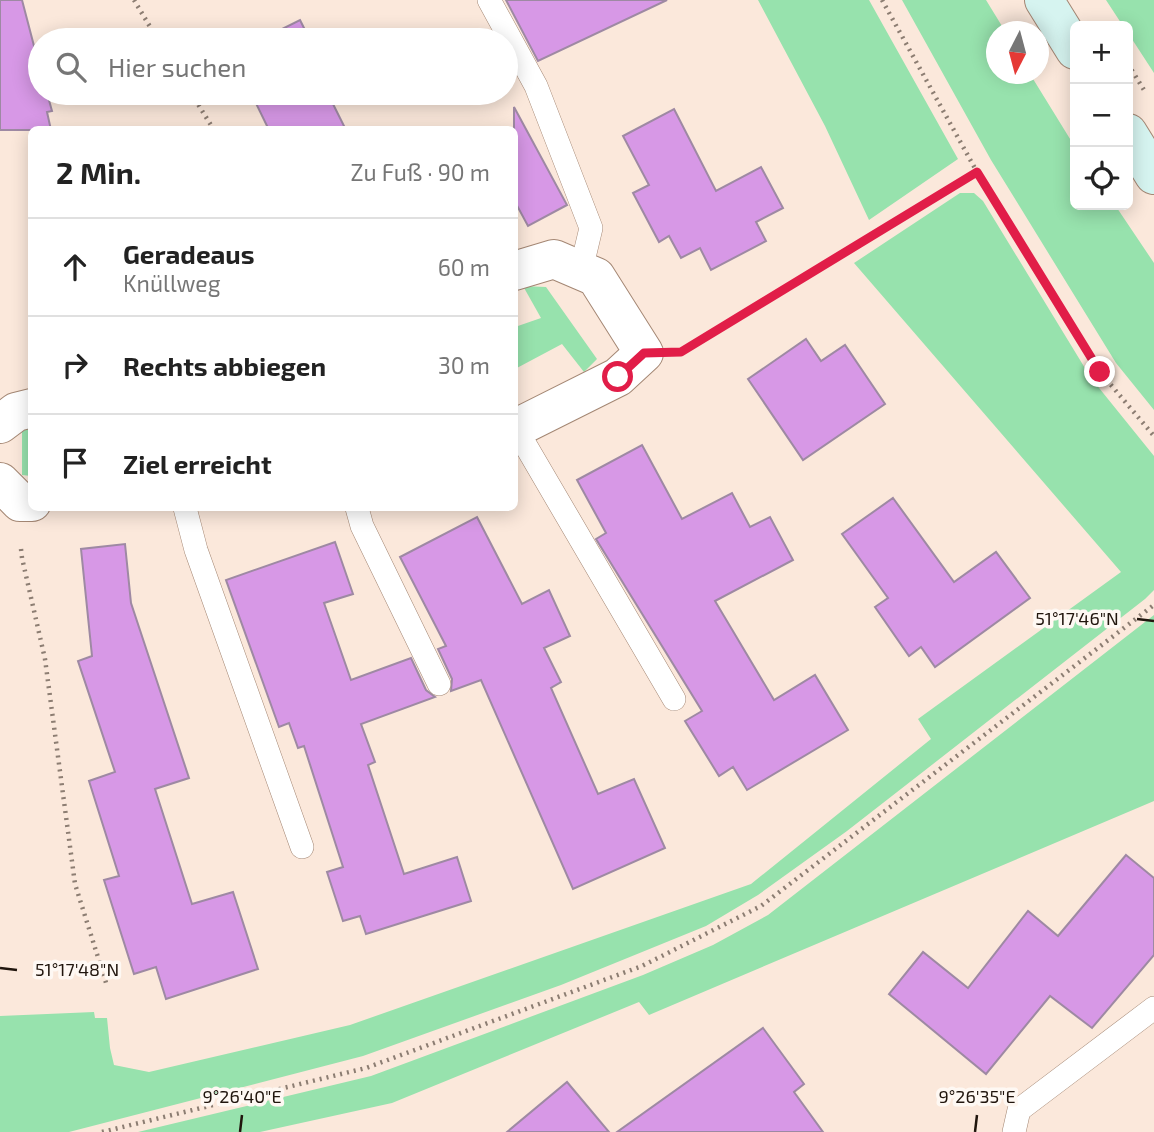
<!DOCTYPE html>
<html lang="de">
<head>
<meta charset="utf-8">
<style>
  body { margin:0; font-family:"Exo 2",sans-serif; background:#f2f2f2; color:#222 }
  .controls { position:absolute; right:21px; top:21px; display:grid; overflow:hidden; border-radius:10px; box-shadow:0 4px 18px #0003 }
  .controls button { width:63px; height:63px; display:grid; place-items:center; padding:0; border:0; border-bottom:2px solid #e0e0e0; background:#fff; color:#222; font:35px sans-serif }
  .compass { position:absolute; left:986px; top:21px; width:63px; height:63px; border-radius:50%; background:#fff; box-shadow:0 4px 18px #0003; rotate:186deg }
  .stop { position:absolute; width:21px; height:21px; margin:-16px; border:5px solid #e11d48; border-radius:50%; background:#fff }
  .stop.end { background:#e11d48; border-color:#fff; box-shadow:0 2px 7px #0008 }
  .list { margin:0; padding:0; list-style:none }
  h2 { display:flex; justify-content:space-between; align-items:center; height:91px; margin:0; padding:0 28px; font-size:30px }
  h2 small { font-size:23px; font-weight:400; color:#767676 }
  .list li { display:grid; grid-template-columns:46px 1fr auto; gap:21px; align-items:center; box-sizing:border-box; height:98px; padding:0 28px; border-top:2px solid #e0e0e0 }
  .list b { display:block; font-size:26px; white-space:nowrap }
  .list p { margin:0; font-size:23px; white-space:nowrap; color:#767676 }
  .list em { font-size:23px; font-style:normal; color:#767676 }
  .icon { flex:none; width:38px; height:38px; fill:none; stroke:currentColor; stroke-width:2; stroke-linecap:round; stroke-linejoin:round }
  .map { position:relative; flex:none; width:1154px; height:1132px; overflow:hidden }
  .search { position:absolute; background:#fff; box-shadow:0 4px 18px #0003; left:28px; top:28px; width:490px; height:77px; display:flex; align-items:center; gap:18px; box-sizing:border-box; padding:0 24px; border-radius:38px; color:#767676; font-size:26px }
  .panel { position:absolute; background:#fff; box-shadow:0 4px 18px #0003; left:28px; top:126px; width:490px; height:385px; border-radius:10px }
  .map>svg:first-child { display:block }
</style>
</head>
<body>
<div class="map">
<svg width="1154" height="1132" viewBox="0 0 1154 1132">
  <rect width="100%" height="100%" fill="#fbe8db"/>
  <!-- green -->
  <g fill="#97e2ad">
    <path d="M758 0H869L958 159 869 220 825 126Z"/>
    <path d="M902 0H986L1005 31 996 32V74H1030L1075 147V205H1115L1154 263V410L1116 363 991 160Z"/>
    <path d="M1106 0H1154V73L1128 33V26H1123Z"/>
    <path d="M960 193H974L983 201 1091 378 1154 456V590L1145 599 847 831 758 895 706 926 561 985 363 1056 69 1132H0V1016L94 1012 95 1018H107L110 1048 114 1065 149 1072 350 1025 751 884 931 739 918 719 1121 572 854 263Z"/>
    <path d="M523 286 546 287 597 359 584 372 562 344 515 369V327L541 318Z"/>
    <path d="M31 426V476L22 475V428Z"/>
    <path d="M1154 615V801L649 1015 639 1002 392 1103 260 1132H138L371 1076 643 975 713 945 768 915Z"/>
  </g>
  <!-- building -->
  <g fill="#d798e6" stroke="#9e89a3" stroke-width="2">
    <path d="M0 0H22L40 69V93H47L52 111 47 112 51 130H0Z"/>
    <path d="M506 0H667L538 61Z"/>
    <path d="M300 20 310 40H260Z"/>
    <path d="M251 93H336L329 96 346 130H269Z"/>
    <path d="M514 107 567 205 528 226 514 200Z"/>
    <path d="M674 109 716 191 761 167 783 208 756 222 766 241 711 270 700 248 681 258 669 236 659 242 633 193 649 185 623 136Z"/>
    <path d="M806 339 821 361 845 345 885 404 803 460 748 379Z"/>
    <path d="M642 445 682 519 732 493 750 527 770 517 793 560 715 601 774 700 815 675 848 730 747 790 733 767 719 776 685 721 702 711 596 539 606 533 577 480Z"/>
    <path d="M893 498 954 582 996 552 1030 598 935 667 921 647 909 656 875 607 888 598 842 534Z"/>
    <path d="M477 517 522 604 549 590 570 636 544 648 561 682 551 688 598 794 634 779 665 848 573 889 481 680 451 691 452 679 438 649 446 646 400 557Z"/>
    <path d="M335 542 353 594 324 603 351 680 411 658 426 690 435 697 361 724 375 762 368 765 404 874 457 857 471 901 366 934 360 916 343 921 327 872 343 867 304 746 298 748 289 723 279 727 226 580Z"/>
    <path d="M125 544 131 603 189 778 155 789 192 904 233 892 258 969 166 999 156 967 134 974 104 880 119 876 89 781 115 772 78 661 92 656 81 549Z"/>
    <path d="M1126 855 1154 878V955L1092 1028 1050 996 986 1074 889 994 923 952 968 988 1028 911 1058 936Z"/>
    <path d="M763 1028 804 1084 794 1092 823 1132H617Z"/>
    <path d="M567 1082 609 1132H507Z"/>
  </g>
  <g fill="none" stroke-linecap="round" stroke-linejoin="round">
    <defs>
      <g id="lane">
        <path d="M489 0 536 86 591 228 581 270"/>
        <path d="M516 429 674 699"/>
        <path d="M185 508 196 550 302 847"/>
        <path d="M357 508 362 526 439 684"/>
        <path d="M1014 1132 1019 1110 1154 1008"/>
      </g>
      <g id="street">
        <path d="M514 271 554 259 596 277 644 353 618 377 514 429"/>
        <path d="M0 424 16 412 32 408"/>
        <path d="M0 482 20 502H32"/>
      </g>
      <g id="secondary">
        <path d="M1044 0 1075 50"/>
        <path d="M1128 133 1154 175"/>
      </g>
    </defs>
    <!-- lane casing -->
    <use href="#lane" stroke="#a48774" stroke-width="24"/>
    <!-- street casing -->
    <use href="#street" stroke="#a48774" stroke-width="40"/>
    <!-- secondary casing -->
    <use href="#secondary" stroke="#a48774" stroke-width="40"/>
    <!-- path -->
    <g stroke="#8c7d72" stroke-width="4.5" stroke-dasharray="2 5" stroke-linecap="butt">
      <path d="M134 0 158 40"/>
      <path d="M882 0 977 172 1100 372 1154 436"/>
      <path d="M1128 64 1144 90"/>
      <path d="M191 93 214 130"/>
      <path d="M688 348 977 172"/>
      <path d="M21 549 22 558 45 659 75 884 107 986"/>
      <path d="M102 1132 366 1068 642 966 761 906 1154 605"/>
    </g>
    <!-- lane -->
    <use href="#lane" stroke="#fff" stroke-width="23"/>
    <!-- street -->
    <use href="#street" stroke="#fff" stroke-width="38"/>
    <!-- secondary -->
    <use href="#secondary" stroke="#d6f4f0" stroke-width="38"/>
  </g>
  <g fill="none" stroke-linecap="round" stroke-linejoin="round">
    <!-- route -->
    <path stroke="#e11d48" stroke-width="9" d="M618 377 644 353 681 352 977 172 1100 372"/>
  </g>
  <!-- ticks -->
  <path fill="none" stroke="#20150d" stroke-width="2.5" d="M1137 619 1154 621M0 968 17 970M240 1132 242 1115M975 1132 977 1115"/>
  <g font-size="18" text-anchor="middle" fill="#20150d" stroke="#fef8f3" stroke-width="7" stroke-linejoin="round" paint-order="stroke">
    <text x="1077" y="625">51°17'46"N</text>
    <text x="77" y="976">51°17'48"N</text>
    <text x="242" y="1103">9°26'40"E</text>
    <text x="977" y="1103">9°26'35"E</text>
  </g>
</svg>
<div class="controls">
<button>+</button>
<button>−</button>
<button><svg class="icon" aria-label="locate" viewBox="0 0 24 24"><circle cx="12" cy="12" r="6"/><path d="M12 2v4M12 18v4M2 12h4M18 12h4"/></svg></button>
</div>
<svg class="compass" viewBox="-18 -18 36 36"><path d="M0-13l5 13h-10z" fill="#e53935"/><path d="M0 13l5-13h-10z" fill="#767676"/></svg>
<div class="stop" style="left:618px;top:377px"></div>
<div class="stop end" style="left:1100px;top:372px"></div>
<div class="search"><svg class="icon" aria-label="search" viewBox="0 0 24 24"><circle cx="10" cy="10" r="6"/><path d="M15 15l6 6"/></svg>Hier suchen</div>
<section class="panel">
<h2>2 Min.<small>Zu Fuß · 90 m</small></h2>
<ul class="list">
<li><svg class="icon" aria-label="ahead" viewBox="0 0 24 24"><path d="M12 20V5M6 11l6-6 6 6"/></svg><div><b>Geradeaus</b><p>Knüllweg</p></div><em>60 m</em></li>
<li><svg class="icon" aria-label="right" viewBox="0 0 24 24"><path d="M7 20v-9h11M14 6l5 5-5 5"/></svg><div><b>Rechts abbiegen</b></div><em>30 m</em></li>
<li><svg class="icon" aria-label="arrive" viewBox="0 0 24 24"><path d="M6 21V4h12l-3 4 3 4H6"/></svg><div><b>Ziel erreicht</b></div></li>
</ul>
</section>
</div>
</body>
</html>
